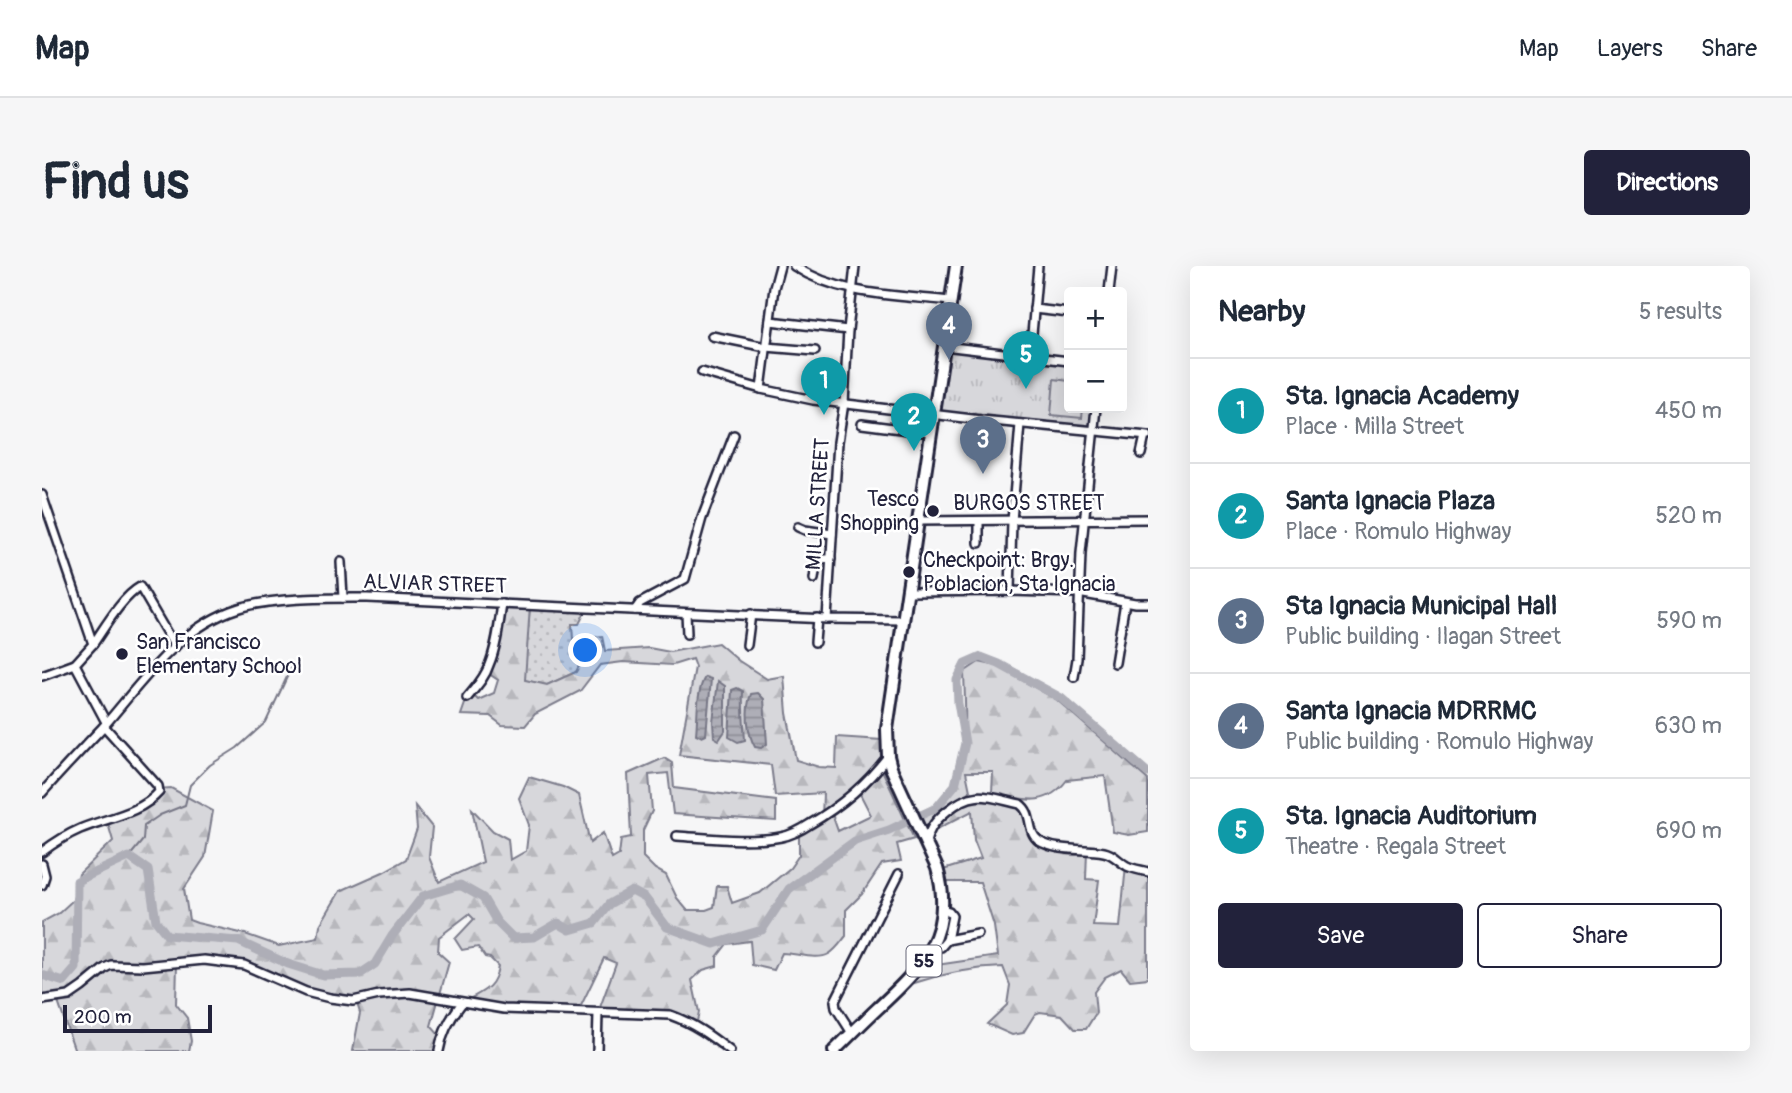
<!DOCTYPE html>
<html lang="en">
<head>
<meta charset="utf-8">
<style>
  body { margin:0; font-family:Pangolin,sans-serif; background:#f6f6f7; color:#1f2937 }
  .controls { position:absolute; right:21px; top:21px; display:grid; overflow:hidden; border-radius:7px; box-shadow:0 7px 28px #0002 }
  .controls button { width:63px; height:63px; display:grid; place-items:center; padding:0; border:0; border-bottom:2px solid #e0e1e3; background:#fff; color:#1f2937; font:35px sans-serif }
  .scale { position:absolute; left:21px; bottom:18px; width:149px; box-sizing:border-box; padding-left:7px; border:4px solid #22223b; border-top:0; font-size:19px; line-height:24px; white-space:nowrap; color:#22223b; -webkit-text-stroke:5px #fff; paint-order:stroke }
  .you { position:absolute; left:544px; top:385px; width:24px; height:24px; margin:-18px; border:5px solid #fff; border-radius:50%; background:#1a73e8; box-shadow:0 0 0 10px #1a73e833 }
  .badge { display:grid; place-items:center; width:46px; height:46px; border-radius:50%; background:#22223b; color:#fff; font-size:23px; font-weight:700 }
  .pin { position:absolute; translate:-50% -58px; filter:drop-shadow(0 2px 4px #0008) }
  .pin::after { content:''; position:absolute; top:37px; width:24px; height:21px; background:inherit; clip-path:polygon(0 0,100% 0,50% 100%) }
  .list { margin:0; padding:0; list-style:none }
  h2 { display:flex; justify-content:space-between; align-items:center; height:91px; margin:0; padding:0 28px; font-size:30px }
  h2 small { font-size:23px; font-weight:400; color:#747a83 }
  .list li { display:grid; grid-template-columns:46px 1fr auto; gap:21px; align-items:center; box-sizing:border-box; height:105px; padding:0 28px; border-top:2px solid #e0e1e3 }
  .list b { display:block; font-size:26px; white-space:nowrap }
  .list p { margin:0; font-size:23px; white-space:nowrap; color:#747a83 }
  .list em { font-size:23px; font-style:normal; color:#747a83 }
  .actions { display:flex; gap:14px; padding:21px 28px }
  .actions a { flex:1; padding:16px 0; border:2px solid #22223b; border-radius:7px; text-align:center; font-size:24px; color:#22223b }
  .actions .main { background:#22223b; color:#fff }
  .map { position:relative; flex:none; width:1106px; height:785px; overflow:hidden; border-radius:7px }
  header { display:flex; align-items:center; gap:42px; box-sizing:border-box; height:98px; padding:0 35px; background:#fff; border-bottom:2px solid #e0e1e3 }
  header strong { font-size:33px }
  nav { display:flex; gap:38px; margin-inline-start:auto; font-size:24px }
  .intro { display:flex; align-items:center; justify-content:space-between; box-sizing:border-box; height:168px; padding:0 42px }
  h1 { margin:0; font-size:49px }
  .button { padding:18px 32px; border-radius:7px; background:#22223b; color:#fff; font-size:24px; font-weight:700 }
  main { display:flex; gap:42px; padding:0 42px }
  aside { flex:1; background:#fff; border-radius:7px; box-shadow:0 7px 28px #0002 }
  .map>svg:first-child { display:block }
</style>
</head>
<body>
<header>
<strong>Map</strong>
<nav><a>Map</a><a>Layers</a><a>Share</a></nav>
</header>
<div class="intro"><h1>Find us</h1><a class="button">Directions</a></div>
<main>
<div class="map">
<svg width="1106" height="785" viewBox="0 0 1106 785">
  <defs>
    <pattern id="grass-dots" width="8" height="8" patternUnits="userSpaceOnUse" patternTransform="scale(1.75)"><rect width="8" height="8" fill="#d7d7db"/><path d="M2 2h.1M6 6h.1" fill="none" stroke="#b8b8bd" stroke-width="1.8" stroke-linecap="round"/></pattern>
    <pattern id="forest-firs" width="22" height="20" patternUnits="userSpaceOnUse" patternTransform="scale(1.75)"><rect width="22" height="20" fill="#d7d7db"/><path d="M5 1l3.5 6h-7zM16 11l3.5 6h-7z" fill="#b8b8bd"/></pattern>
    <pattern id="park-tufts" width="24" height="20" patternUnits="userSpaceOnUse" patternTransform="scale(1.75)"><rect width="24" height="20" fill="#d7d7db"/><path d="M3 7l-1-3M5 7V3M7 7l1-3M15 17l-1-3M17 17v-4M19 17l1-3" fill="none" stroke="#b8b8bd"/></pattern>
    <pattern id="water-rules" width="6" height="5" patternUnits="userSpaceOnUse" patternTransform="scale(1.75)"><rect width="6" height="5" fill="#aeaeb7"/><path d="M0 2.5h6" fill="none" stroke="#8d8d96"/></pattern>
  </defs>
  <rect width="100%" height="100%" fill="#f6f6f7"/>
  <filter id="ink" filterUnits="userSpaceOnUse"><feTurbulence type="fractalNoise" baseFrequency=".0143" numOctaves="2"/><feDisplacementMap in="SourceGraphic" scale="14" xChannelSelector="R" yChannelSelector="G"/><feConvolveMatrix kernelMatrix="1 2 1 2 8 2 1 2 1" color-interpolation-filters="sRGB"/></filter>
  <g filter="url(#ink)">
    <!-- grass -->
    <path fill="url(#grass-dots)" stroke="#7c7c8b" stroke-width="2" d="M488 339 545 342 537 358H530L531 373 543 372V389L534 406 505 419 482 414Z"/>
    <!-- forest -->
    <g fill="url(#forest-firs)" stroke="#7c7c8b" stroke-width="2" fill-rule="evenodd">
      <path d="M460 338 488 339 483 414 505 419 534 406 543 389V372L560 370 563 385 607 382 628 386 676 377 697 395 725 413 742 410 745 447 754 494 777 501 794 502 795 471 840 474 842 495 840 504 872 573 855 578 859 595 840 598 820 628 804 644V670C799 676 794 684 787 688 775 695 754 687 740 687L732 704 710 699 708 675 685 678 675 691V700L661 704 650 714 657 746 654 760 628 749 556 747 574 697 562 692 536 746 420 737C438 726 453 724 456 700L448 692 443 691 436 681 420 684 413 673 432 653 427 648 397 671 396 686 407 696 389 760 399 771 398 785H311L318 747 313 731 264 726 202 699 162 694 135 697 134 738 145 752 149 775 147 785H33L16 736 0 739V656L17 647 31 634 37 608 71 575 65 554 110 533 117 523 129 522 171 545 163 591 142 623 147 654 155 657 203 668 237 680 276 672 278 659 298 625 341 606 364 593 375 563 373 540 390 561 387 591 397 616 441 596 430 543 451 565 466 573 468 594 484 585 487 559 477 532 487 511 521 521 537 529 548 577 561 567 570 593 577 589 579 573 589 571 586 508 622 492 630 497 632 522 734 535V555L631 548 626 507 607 509 610 545 601 564V591L613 603 624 609 635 632 645 644H664L672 641 675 620H685L690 637 718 627 748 602 757 589V565L780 551 781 527 733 530 729 499 637 489 653 401 650 393 631 399 581 396 558 399 538 425 493 448 483 460 460 459 448 450 419 449 425 432 429 427 436 434 452 427 456 414 444 406ZM816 524 829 549 796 565 789 545Z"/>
      <path d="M937 396 955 400 1015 434 1106 514V566L1087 569 1071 566 1063 510 1025 514C1003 543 981 533 950 527L951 506H924L928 525 923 532 930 530 983 541 990 566 1000 577 1045 584 1044 613 1057 614 1051 660 1078 661 1084 599 1106 605V712L1088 714 1079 703 1063 711 1052 726 1054 747 1044 763H1033L1020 749 998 746 993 748 981 767 970 769 945 758 965 739 968 719 961 701C929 702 899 708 869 718L868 712 881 701 956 690 952 660 938 616H901L898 605 939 592 932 574 930 545 897 562 891 558 884 564 878 552C891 543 907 532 913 517 927 482 923 442 922 406Z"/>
    </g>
    <!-- park -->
    <path fill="url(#park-tufts)" stroke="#7c7c8b" stroke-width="2" d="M902 81 1027 95V142H1053L1050 165 893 148Z"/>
    <!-- pitch -->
    <path fill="#d7d7db" stroke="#7c7c8b" stroke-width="2" d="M1012 113 1027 115V142H1041L1040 152 1009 149Z"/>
    <!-- water -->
    <g fill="url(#water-rules)" stroke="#767685" stroke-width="2">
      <path d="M663 411 669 413 664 469 660 471 654 468C656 450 654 426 663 411Z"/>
      <path d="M676 415 683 420V465L677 474 672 471 671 456Z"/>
      <path d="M695 422 701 425C700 442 702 458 703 474L696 476 687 471 690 424Z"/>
      <path d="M716 427 722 433 725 478 719 482 713 481C705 467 703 443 709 428Z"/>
    </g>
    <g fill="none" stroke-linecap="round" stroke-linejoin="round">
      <!-- stream -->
      <path stroke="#767685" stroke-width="2" d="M87 591 101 574 102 560 118 549 143 539 148 519 168 499 195 482 224 456 251 398"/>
      <!-- river -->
      <path stroke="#aeaeb7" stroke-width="9" d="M0 709 22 716 34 702 35 615 87 591 106 604 114 655 125 669 196 675 246 698 281 709 318 708 333 698 350 670 381 630 418 619 441 632 455 656 471 672 492 671 516 657 528 664 552 657 567 638 590 625 603 632 625 661 672 678 720 664 747 623 813 575 847 564 894 542 913 519 923 477 916 437 915 414 923 398 939 391 957 398 1019 432 1106 507"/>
      <defs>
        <g id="minor">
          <path d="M752 0C798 30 855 29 909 35"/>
          <path d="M1067 26 1070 0"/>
          <path d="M992 43 1027 47"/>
          <path d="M728 55 806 64"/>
          <path d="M670 70 724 81 773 85"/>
          <path d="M902 80 1027 95"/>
          <path d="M988 91 996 0"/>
          <path d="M660 106 719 123 732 22 738 0"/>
          <path d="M719 123 771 134 939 154 1106 170"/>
          <path d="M820 158 889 167"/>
          <path d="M1099 188 1103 170"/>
          <path d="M0 229 51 378 33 398"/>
          <path d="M877 255 1106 253"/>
          <path d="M937 255V277"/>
          <path d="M756 261 763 264 790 268"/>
          <path d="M299 296 301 332"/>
          <path d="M772 313 775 293H789"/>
          <path d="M968 325 970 255 978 158"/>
          <path d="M865 326 968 325 1036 327 1093 337H1106"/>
          <path d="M593 344 598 337 643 313 660 252 692 169"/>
          <path d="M644 347 645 368"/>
          <path d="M785 353 796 176 802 137 806 64 813 0"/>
          <path d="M773 376 775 352"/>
          <path d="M51 378C63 361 80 331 98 321L133 381"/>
          <path d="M705 379 709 348"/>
          <path d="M1073 397 1083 336"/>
          <path d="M0 410 33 398 64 456"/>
          <path d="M1032 411 1035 393 1039 287 1054 142"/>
          <path d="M425 432C433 422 443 412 447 399 455 380 457 358 460 338"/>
          <path d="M0 527C20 504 41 482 62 460 101 415 137 361 197 342 232 331 288 332 325 332L785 353 861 354"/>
          <path d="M635 570C667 572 708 577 739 571 750 569 759 564 768 558 799 540 824 519 846 490"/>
          <path d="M884 576C888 561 894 554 905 545 933 522 946 531 978 538 992 548 984 566 997 575 1015 586 1042 582 1062 586 1072 588 1076 595 1085 600 1091 603 1099 604 1106 606"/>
          <path d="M0 586C12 577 24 569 38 563 64 552 98 548 117 526L116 520 62 460"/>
          <path d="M0 598 3 610 0 619"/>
          <path d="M905 674 936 668"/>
          <path d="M890 681H899L905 674 910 650 907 646 900 644"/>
          <path d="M0 734 27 730 40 721 63 702 69 699 101 700 162 694 202 699 264 726 288 732 311 735 337 729 368 727 462 743 628 749C651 757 669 770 688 785"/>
          <path d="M810 767 794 742 793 735 857 608"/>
          <path d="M397 785C400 766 408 752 420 737"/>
          <path d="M555 785 556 747"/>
        </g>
        <path id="highway" d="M792 785C806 771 820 757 835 743 880 701 914 668 895 602L849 502 846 490 845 463 914 0"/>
      </defs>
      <!-- minor casing -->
      <use href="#minor" stroke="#22223b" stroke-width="12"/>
      <!-- highway casing -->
      <use href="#highway" stroke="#22223b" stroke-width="16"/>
      <!-- minor -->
      <use href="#minor" stroke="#fff" stroke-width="7"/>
      <!-- highway -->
      <use href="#highway" stroke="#fff" stroke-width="10"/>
    </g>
  </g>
  <!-- markers -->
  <g fill="#22223b" stroke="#fff" stroke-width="2.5">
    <circle cx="891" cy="245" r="7"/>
    <circle cx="867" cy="306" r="7"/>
    <circle cx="80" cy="388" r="7"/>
  </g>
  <g text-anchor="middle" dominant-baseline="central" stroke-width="5" stroke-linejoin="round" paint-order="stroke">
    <!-- shield labels -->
    <rect fill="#fff" stroke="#646476" stroke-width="2" x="864.5" y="679.5" width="35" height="31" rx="5"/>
    <g font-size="19" font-weight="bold" fill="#22223b">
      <text x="882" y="695">55</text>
    </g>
    <!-- poi labels -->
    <g font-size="21" fill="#22223b" stroke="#fff" text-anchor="start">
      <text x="877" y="233" text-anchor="end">Tesco<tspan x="877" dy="24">Shopping</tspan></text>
      <text x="881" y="294">Checkpoint: Brgy.<tspan x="881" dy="24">Poblacion, Sta Ignacia</tspan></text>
      <text x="94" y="376">San Francisco<tspan x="94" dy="24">Elementary School</tspan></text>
    </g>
    <!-- street labels -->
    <g font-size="21" fill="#22223b" stroke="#fff">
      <text x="987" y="237">BURGOS STREET</text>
      <text transform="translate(776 238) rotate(-86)">MILLA STREET</text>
      <text transform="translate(393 318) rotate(2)">ALVIAR STREET</text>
    </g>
  </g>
</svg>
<div class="controls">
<button>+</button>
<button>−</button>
</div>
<div class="scale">200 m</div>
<div class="you"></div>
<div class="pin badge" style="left:782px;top:149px;background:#0f9aa8">1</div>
<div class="pin badge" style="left:872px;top:185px;background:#0f9aa8">2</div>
<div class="pin badge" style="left:941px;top:208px;background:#5c6f8a">3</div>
<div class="pin badge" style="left:907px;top:94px;background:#5c6f8a">4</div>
<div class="pin badge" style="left:984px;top:123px;background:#0f9aa8">5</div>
</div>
<aside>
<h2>Nearby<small>5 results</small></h2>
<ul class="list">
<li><span class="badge" style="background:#0f9aa8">1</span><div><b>Sta. Ignacia Academy</b><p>Place · Milla Street</p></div><em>450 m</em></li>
<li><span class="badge" style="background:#0f9aa8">2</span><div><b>Santa Ignacia Plaza</b><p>Place · Romulo Highway</p></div><em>520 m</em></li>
<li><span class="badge" style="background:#5c6f8a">3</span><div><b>Sta Ignacia Municipal Hall</b><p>Public building · Ilagan Street</p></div><em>590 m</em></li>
<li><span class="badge" style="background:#5c6f8a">4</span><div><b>Santa Ignacia MDRRMC</b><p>Public building · Romulo Highway</p></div><em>630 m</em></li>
<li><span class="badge" style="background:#0f9aa8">5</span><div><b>Sta. Ignacia Auditorium</b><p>Theatre · Regala Street</p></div><em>690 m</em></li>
</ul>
<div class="actions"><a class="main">Save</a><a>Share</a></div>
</aside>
</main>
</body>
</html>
